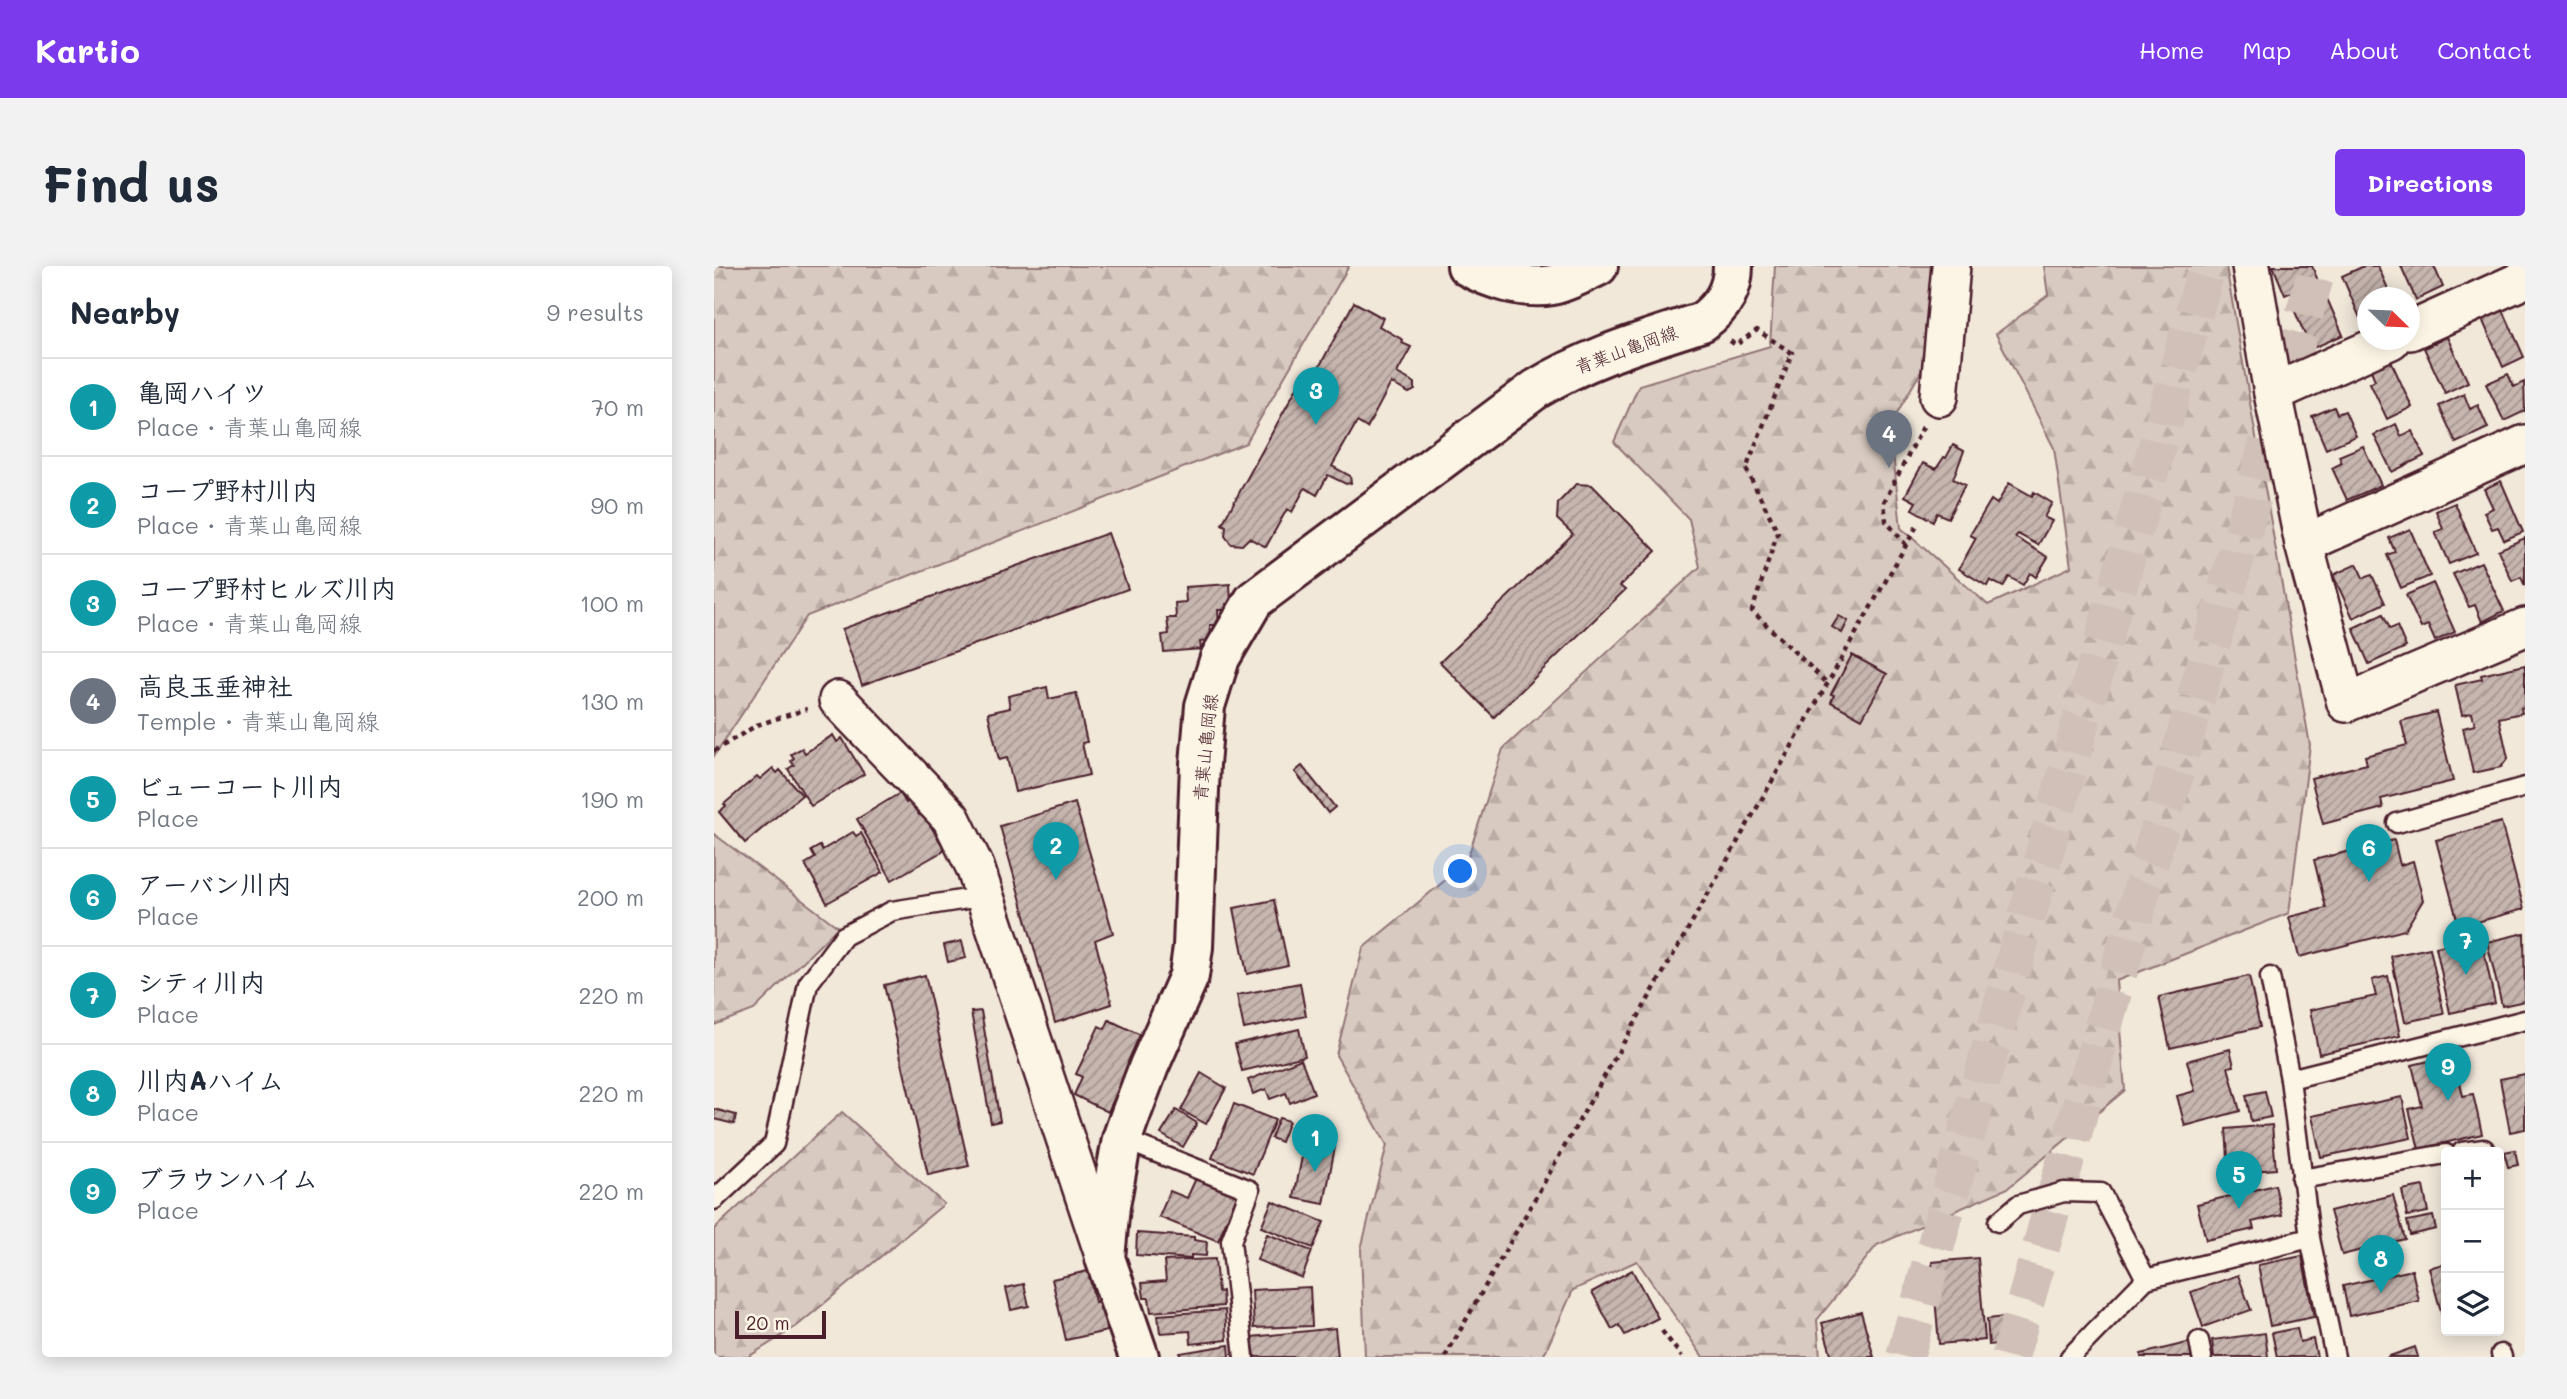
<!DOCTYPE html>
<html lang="en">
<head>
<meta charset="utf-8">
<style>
  body { margin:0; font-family:Mali,"Klee One",sans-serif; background:#f2f2f3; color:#1f2937 }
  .controls { position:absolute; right:21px; bottom:21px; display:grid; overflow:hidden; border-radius:7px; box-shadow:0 4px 18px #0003 }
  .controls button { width:63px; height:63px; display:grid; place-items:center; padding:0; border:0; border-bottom:2px solid #e0e1e3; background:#fff; color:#1f2937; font:35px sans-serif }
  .compass { position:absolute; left:1643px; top:21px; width:63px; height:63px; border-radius:50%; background:#fff; box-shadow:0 4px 18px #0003; rotate:113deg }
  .scale { position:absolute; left:21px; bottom:18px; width:91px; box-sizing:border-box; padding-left:7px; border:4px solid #4a1f2b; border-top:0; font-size:19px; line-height:24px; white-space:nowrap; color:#4a1f2b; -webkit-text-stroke:5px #fcf5e5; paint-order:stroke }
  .you { position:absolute; left:747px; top:606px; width:24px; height:24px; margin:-18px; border:5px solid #fff; border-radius:50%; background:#1a73e8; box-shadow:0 0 0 10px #1a73e833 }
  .badge { display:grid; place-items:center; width:46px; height:46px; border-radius:50%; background:#7c3aed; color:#fff; font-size:23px; font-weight:700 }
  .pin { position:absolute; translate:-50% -58px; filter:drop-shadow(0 2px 4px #0008) }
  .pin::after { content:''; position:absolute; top:37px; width:24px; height:21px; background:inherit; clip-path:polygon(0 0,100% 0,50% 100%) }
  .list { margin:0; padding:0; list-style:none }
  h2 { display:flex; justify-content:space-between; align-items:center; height:91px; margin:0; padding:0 28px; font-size:30px }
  h2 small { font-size:23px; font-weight:400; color:#747a83 }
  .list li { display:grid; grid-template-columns:46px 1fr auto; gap:21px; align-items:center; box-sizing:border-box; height:98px; padding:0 28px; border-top:2px solid #e0e1e3 }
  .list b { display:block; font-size:26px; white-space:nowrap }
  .list p { margin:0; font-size:23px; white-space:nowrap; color:#747a83 }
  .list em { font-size:23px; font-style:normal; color:#747a83 }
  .icon { flex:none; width:38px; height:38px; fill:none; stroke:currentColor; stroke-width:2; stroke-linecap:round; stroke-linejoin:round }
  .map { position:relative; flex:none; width:1811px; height:1091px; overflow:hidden; border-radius:7px }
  header { display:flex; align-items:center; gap:42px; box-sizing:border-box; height:98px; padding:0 35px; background:#7c3aed; color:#fff }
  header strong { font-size:33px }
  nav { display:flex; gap:38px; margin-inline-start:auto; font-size:24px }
  .intro { display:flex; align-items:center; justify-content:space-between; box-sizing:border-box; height:168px; padding:0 42px }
  h1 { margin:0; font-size:49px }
  .button { padding:18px 32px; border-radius:7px; background:#7c3aed; color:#fff; font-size:24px; font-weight:700 }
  main { display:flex; gap:42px; padding:0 42px }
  aside { flex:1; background:#fff; border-radius:7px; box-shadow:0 4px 18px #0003 }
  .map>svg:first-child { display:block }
</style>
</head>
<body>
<header>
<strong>Kartio</strong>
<nav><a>Home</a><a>Map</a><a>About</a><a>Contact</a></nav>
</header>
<div class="intro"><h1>Find us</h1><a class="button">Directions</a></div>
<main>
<aside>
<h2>Nearby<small>9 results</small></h2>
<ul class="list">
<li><span class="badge" style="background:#0f9aa8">1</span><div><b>亀岡ハイツ</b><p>Place · 青葉山亀岡線</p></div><em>70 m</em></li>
<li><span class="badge" style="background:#0f9aa8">2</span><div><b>コープ野村川内</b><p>Place · 青葉山亀岡線</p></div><em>90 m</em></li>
<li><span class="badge" style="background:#0f9aa8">3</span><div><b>コープ野村ヒルズ川内</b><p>Place · 青葉山亀岡線</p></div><em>100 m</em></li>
<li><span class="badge" style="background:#6b7280">4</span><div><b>高良玉垂神社</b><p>Temple · 青葉山亀岡線</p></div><em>130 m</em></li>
<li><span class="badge" style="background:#0f9aa8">5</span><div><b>ビューコート川内</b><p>Place</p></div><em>190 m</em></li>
<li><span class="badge" style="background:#0f9aa8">6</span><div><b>アーバン川内</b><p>Place</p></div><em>200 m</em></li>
<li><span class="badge" style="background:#0f9aa8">7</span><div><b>シティ川内</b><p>Place</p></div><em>220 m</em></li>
<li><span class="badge" style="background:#0f9aa8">8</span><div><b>川内Aハイム</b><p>Place</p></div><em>220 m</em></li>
<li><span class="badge" style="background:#0f9aa8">9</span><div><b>ブラウンハイム</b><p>Place</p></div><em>220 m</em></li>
</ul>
</aside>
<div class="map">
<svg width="1811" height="1091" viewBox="0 0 1811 1091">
  <defs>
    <pattern id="forest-firs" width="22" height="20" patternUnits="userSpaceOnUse" patternTransform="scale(1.75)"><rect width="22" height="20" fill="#d8cac0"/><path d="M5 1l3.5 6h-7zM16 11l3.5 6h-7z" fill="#bbada5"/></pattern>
    <pattern id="building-hatch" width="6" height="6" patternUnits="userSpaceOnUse" patternTransform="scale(1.75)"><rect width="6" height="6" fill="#c7b6af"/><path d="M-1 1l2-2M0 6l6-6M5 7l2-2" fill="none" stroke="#a4938f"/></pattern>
  </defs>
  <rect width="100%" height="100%" fill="#f1e8da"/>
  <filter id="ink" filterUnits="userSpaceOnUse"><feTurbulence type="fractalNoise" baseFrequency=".0143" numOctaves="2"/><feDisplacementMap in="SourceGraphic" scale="14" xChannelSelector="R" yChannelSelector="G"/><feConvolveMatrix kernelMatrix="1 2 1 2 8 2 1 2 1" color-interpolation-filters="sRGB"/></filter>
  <g filter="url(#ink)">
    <!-- forest -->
    <g fill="url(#forest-firs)" stroke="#917476" stroke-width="2">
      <path d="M0 0H635L532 177 93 350 0 490Z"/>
      <path d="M1061 0H1222L1220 83 1176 159 1187 262 1274 339 1357 301 1340 182 1282 68 1334 29 1330 0H1512L1596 479 1575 647 1402 715 1411 824 1294 922 1163 979 1103 1054 1106 1091H989L923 995 859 1024 829 1091H651L647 983 673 879 622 789 649 682 752 597 789 483 986 301 975 253 900 176 925 119 1056 80Z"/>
      <path d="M0 568 124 661 40 744 0 759Z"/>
      <path d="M128 846 230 938 83 1060 34 1091H0V963Z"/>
    </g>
    <!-- building -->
    <g fill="url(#building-hatch)" stroke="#4a1f2b" stroke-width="2">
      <path d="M1559 0H1598L1604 15 1571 29Z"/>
      <path d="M1650 0H1664L1678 32H1654V57L1649 59 1628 10Z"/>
      <path d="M1687 0H1720L1729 21 1702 34Z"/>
      <path d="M1611 28 1629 69 1597 83 1579 41Z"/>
      <path d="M640 36 669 52 665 60 689 74 688 77 697 81 683 107 701 117V124L695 127 677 117 653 162 643 156 618 200 636 210 637 217 632 218 614 209 603 229 591 222 578 246 573 243 552 281 535 272 528 279 517 278 511 270 512 260 508 258 586 116 595 120Z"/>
      <path d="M1789 44 1810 91 1789 101 1768 53Z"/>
      <path d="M1733 71 1754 116 1731 127 1710 82Z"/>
      <path d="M1676 93 1698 141 1673 153 1656 117 1661 114 1656 102Z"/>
      <path d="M1794 108 1800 121 1810 116 1811 145 1790 155 1772 118Z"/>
      <path d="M1750 128 1756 143 1764 139 1774 162 1742 177 1725 140Z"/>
      <path d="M1620 141 1623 148 1631 145 1642 170 1612 183 1598 150Z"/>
      <path d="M1682 158 1687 170 1698 165 1710 190 1678 206 1660 169Z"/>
      <path d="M1239 179 1250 185 1239 213 1251 219 1234 252 1223 247 1219 255 1198 243 1202 236 1191 230 1209 197 1222 203 1230 191 1232 192Z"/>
      <path d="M1649 180 1667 219 1633 234 1618 202 1628 197 1625 190Z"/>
      <path d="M1787 215 1809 266 1790 274 1784 261 1778 263 1770 246 1779 242 1770 223Z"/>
      <path d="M1295 217 1318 230 1320 226 1338 237 1330 251 1338 255 1324 279 1304 268 1301 271 1334 291 1322 311 1316 307 1309 319 1295 311 1289 321 1276 314 1273 320 1245 303 1262 272 1256 269 1277 234 1283 238Z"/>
      <path d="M862 218 878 219 942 285 906 320 911 324 780 451 726 396 859 268 843 253 844 237Z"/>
      <path d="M1741 237 1762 287 1735 298 1721 266 1729 263 1722 245Z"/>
      <path d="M1696 263 1716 310 1687 322 1673 289 1681 286 1675 272Z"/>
      <path d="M394 267 414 323 148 419 128 363Z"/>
      <path d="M1811 272V320L1807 311 1798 315 1784 284Z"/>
      <path d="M1767 296 1790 345 1768 356 1761 339 1755 341 1739 308Z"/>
      <path d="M1643 298 1649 312 1658 309 1671 337 1639 352 1619 309Z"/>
      <path d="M1719 317 1741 366 1721 375 1714 359 1707 362 1692 329Z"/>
      <path d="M516 318 517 338H512L513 344H504L505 359H496L497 367 493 375 486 376 487 383 450 386 448 369 455 368 453 352H462L461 337 472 336 471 321Z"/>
      <path d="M1669 348 1676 363 1683 360 1692 381 1655 398 1639 362Z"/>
      <path d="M1125 350 1134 355 1128 367 1118 361Z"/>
      <path d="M1138 389 1173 408 1148 453 1117 436 1120 429 1117 428Z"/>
      <path d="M1811 399V441L1807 442 1808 447 1785 452 1794 492 1787 501 1759 507 1749 462 1761 459 1758 447 1748 449 1741 419 1768 413 1767 409Z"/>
      <path d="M333 421 335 433 362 427 373 476 368 477 375 509 301 526 293 492 285 494 274 447 296 442 294 430Z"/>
      <path d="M1722 446 1739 515 1667 533 1669 542 1609 558 1597 512 1653 498 1651 490 1693 479 1687 455Z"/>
      <path d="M119 469 123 476 128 472 150 508 97 540 74 503 80 499 77 495 80 492 77 488 88 482 91 487Z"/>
      <path d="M588 500 621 541 614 547 581 506Z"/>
      <path d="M59 502 63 507 66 504 88 529 31 577 5 546 12 540 10 538 43 510 46 513Z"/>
      <path d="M186 527 192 537 196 534 205 549 209 547 231 584 178 614 143 553Z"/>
      <path d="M361 537 399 667 381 674 398 738 341 757 286 560Z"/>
      <path d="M1787 556 1810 643 1745 661 1722 574Z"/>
      <path d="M139 566 142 570 147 567 169 606 113 637 91 598 101 592 97 585 106 580 108 584Z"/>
      <path d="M1680 574 1686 599 1699 595 1709 634 1691 664 1585 691 1575 651 1612 642 1600 594Z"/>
      <path d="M560 634 574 699 533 708 520 642Z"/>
      <path d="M1810 667 1811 735 1788 740 1773 676Z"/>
      <path d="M1767 671 1781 737 1736 747 1722 681Z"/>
      <path d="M248 675 252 692 234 696 230 679Z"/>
      <path d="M1716 682 1730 748 1691 756 1677 690Z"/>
      <path d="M211 709 255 900 214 909 170 719Z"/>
      <path d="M1535 710 1546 761 1456 782 1445 731Z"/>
      <path d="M1674 710 1686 770 1605 788 1596 744 1662 730 1658 714Z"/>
      <path d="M586 717 592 750 530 763 523 729Z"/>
      <path d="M267 745 286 855 277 857 257 746Z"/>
      <path d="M395 754 429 770 394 846 360 829 368 811 362 808 385 760 391 763Z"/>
      <path d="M585 763 591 790 528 805 521 778Z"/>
      <path d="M1516 783 1520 800 1514 801 1526 845 1471 860 1463 830 1481 825 1473 795Z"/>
      <path d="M1740 789 1749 830 1759 828 1768 868 1705 883 1695 843 1708 840 1698 799Z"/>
      <path d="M587 793 600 827 576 837 572 827 556 833 552 823 539 828 534 814Z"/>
      <path d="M487 807 512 822 492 858 467 844Z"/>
      <path d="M1811 808V863L1796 866 1786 813Z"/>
      <path d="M1551 825 1557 851 1537 855 1532 829Z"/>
      <path d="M1688 831 1697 872 1607 891 1598 850Z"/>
      <path d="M520 838 561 854 539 908 498 892Z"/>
      <path d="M0 843 22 849 20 858 0 853Z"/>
      <path d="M462 844 483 857 469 881 447 868Z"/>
      <path d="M565 852 575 855 567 876 557 872Z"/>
      <path d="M1558 859 1562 903 1526 906 1525 891 1514 892 1512 863Z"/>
      <path d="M591 875 621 881 610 938 580 932Z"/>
      <path d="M1801 884 1804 899 1794 901 1790 886Z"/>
      <path d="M483 910 524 927 504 975 445 951 456 925 473 932Z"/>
      <path d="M1561 919 1568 949 1538 956 1540 963 1492 974 1483 938Z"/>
      <path d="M1709 920 1714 946 1693 950 1688 924Z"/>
      <path d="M1679 929 1691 973 1628 989 1616 945Z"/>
      <path d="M558 935 610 956 599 982 547 961Z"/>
      <path d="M1719 950 1722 963 1696 969 1693 955Z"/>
      <path d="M423 967 480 971V974L493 976 492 990 477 989V993L422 989Z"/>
      <path d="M553 968 598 985 588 1012 543 994Z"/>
      <path d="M1588 990 1600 1051 1556 1060 1544 999Z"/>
      <path d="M1264 992 1271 1074 1225 1078 1218 996Z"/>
      <path d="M501 993 504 1026 508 1025 509 1040 437 1046 435 1032H430L428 1017 452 1015 450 995Z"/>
      <path d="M1732 997V1064L1715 1002Z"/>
      <path d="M918 1004 944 1052 911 1069 905 1059 898 1063 878 1026Z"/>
      <path d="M1698 1004 1705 1035 1635 1050 1629 1020Z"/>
      <path d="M374 1005 381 1036 387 1035 393 1065 352 1074 338 1013Z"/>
      <path d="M1524 1009 1537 1044 1489 1061 1477 1026Z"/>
      <path d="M310 1018 315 1040 297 1044 292 1022Z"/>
      <path d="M596 1021 598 1060 540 1062 538 1024Z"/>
      <path d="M511 1044 513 1074 477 1078 476 1065 446 1067 444 1049Z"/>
      <path d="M1147 1046 1160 1091H1118L1108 1057Z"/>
      <path d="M1289 1051 1292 1077 1275 1079 1273 1053Z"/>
      <path d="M621 1062 624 1091H541L538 1071Z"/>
      <path d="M1583 1062 1586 1076 1599 1073 1603 1091H1563L1558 1067Z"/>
      <path d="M1551 1067 1554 1091H1500L1498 1074Z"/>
      <path d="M1477 1076 1480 1091H1427V1088Z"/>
      <path d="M515 1079 516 1091H466V1087Z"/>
      <path d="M1701 1081 1704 1091H1673Z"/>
    </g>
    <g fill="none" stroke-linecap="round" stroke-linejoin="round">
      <!-- highway-tunnel -->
      <g stroke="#d0c0b7" stroke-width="38" stroke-dasharray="38 19" stroke-linecap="butt">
        <path d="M1191 1091 1493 0"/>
        <path d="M1296 1091 1604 0"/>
      </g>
      <defs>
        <g id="lane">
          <path d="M1683 557 1811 521"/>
          <path d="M1556 711 1576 813 1596 972 1621 1091"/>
          <path d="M1576 813 1811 754"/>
          <path d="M408 873 536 924 517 975 530 1091"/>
          <path d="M1748 886 1770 883"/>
          <path d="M1587 913 1732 888"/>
          <path d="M0 934 60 878 94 718 130 670 178 645 272 630"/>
          <path d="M1284 956 1304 939 1350 926 1387 927 1432 1013 1596 972"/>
          <path d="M1485 1075 1488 1091"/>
          <path d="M1787 1088 1788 1091"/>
          <path d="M1356 1091 1432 1013"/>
        </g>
        <g id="street">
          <path d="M1537 0 1559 127 1590 278"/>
          <path d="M1696 65 1811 13"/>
          <path d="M1559 127 1677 74"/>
          <path d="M1225 131 1237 0"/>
          <path d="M1811 178 1590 278 1632 437 1811 361"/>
          <path d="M124 434 237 552 261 601 391 992"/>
        </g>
        <g id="secondary">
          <path d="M753 0C776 13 810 24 838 19 852 16 870 7 884 0"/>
          <path d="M425 1091 391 992 396 940 408 873 415 853 435 800 475 710 479 681 486 498 491 440 506 392 540 334 822 123C874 91 930 75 988 56 1007 42 1019 25 1019 0"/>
        </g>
      </defs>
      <!-- lane casing -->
      <use href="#lane" stroke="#4a1f2b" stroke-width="23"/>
      <!-- street casing -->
      <use href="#street" stroke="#4a1f2b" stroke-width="42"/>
      <!-- secondary casing -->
      <use href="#secondary" stroke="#4a1f2b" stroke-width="44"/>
      <!-- path -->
      <g stroke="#4a1f2b" stroke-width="4.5" stroke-dasharray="5 5" stroke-linecap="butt">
        <path d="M1016 75 1022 79 1043 64 1078 87 1032 203 1064 266 1038 345 1113 417"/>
        <path d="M1192 279 1172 255 1170 236 1210 159"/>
        <path d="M0 485 43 459 93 443"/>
        <path d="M948 1065 968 1091"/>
        <path d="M731 1091 1204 258"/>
      </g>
      <!-- lane -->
      <use href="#lane" stroke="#fcf5e5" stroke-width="18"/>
      <!-- street -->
      <use href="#street" stroke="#fcf5e5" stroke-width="37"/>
      <!-- secondary -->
      <use href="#secondary" stroke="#fcf5e5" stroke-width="38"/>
    </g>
  </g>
  <g text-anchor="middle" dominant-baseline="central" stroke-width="5" stroke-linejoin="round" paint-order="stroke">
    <!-- street labels -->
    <g font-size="18" fill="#4a1f2b" stroke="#fcf5e5">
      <text transform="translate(912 83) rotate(-20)">青葉山亀岡線</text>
      <text transform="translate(491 481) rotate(-84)">青葉山亀岡線</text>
    </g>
  </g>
</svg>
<div class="controls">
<button>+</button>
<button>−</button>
<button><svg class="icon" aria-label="layers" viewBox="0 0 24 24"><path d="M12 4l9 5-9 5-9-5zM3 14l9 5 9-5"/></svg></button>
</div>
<svg class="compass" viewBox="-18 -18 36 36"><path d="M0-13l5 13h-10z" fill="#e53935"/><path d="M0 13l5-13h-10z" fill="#747a83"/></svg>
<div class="scale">20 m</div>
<div class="you"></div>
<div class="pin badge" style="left:601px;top:906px;background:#0f9aa8">1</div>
<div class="pin badge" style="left:342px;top:614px;background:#0f9aa8">2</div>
<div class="pin badge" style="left:602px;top:159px;background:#0f9aa8">3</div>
<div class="pin badge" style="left:1175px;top:202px;background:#6b7280">4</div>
<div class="pin badge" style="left:1525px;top:943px;background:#0f9aa8">5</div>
<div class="pin badge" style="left:1655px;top:616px;background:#0f9aa8">6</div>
<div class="pin badge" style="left:1752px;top:709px;background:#0f9aa8">7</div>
<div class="pin badge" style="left:1667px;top:1027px;background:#0f9aa8">8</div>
<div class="pin badge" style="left:1734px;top:835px;background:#0f9aa8">9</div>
</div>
</main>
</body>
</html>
